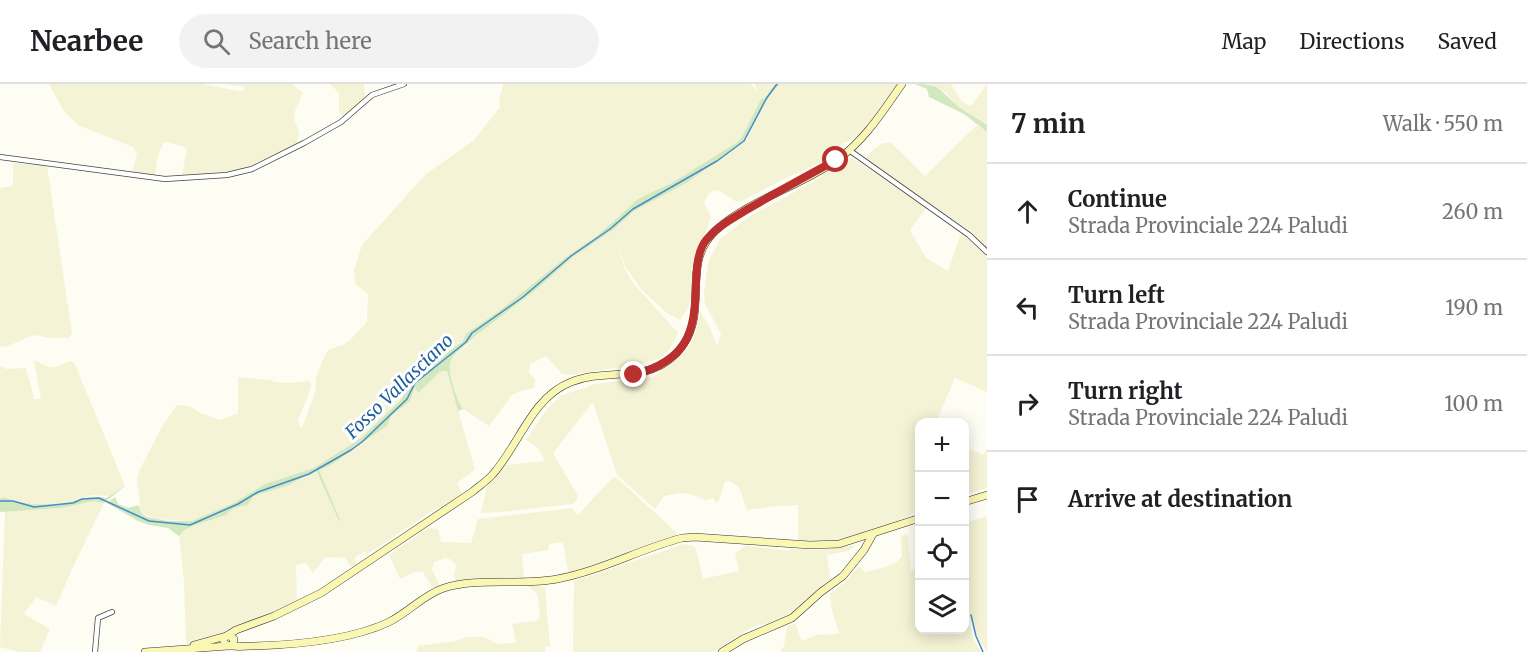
<!DOCTYPE html>
<html lang="en">
<head>
<meta charset="utf-8">
<style>
  body { margin:0; font-family:Merriweather,serif; background:#f2f2f2; color:#202124 }
  .controls { position:absolute; right:18px; bottom:18px; display:grid; overflow:hidden; border-radius:12px; box-shadow:0 3px 15px #0003 }
  .controls button { width:54px; height:54px; display:grid; place-items:center; padding:0; border:0; border-bottom:2px solid #e0e0e0; background:#fff; color:#202124; font:30px sans-serif }
  .stop { position:absolute; width:18px; height:18px; margin:-14px; border:4px solid #b9302f; border-radius:50%; background:#fff }
  .stop.end { background:#b9302f; border-color:#fff; box-shadow:0 2px 6px #0008 }
  .list { margin:0; padding:0; list-style:none }
  h2 { display:flex; justify-content:space-between; align-items:center; height:78px; margin:0; padding:0 24px; font-size:26px }
  h2 small { font-size:20px; font-weight:400; color:#757577 }
  .list li { display:grid; grid-template-columns:39px 1fr auto; gap:18px; align-items:center; box-sizing:border-box; height:96px; padding:0 24px; border-top:2px solid #e0e0e0 }
  .list b { display:block; font-size:22px; white-space:nowrap }
  .list p { margin:0; font-size:20px; white-space:nowrap; color:#757577 }
  .list em { font-size:20px; font-style:normal; color:#757577 }
  .icon { flex:none; width:33px; height:33px; fill:none; stroke:currentColor; stroke-width:2; stroke-linecap:round; stroke-linejoin:round }
  .map { position:relative; flex:none; width:987px; height:568px; overflow:hidden }
  header { display:flex; align-items:center; gap:36px; box-sizing:border-box; height:84px; padding:0 30px; background:#fff; border-bottom:2px solid #e0e0e0 }
  header strong { font-size:28px }
  nav { display:flex; gap:33px; margin-inline-start:auto; font-size:21px }
  .search { width:420px; height:54px; background:#f2f2f2; display:flex; align-items:center; gap:15px; box-sizing:border-box; padding:0 21px; border-radius:33px; color:#757577; font-size:22px }
  main { display:flex }
  aside { flex:1; background:#fff }
  .map>svg:first-child { display:block }
</style>
</head>
<body>
<header>
<strong>Nearbee</strong>
<div class="search"><svg class="icon" aria-label="search" viewBox="0 0 24 24"><circle cx="10" cy="10" r="6"/><path d="M15 15l6 6"/></svg>Search here</div>
<nav><a>Map</a><a>Directions</a><a>Saved</a></nav>
</header>
<main>
<div class="map">
<svg width="987" height="568" viewBox="0 0 987 568">
  <rect width="100%" height="100%" fill="#fefdf4"/>
  <!-- farmland -->
  <g fill="#f4f3d5">
    <path d="M49 0H202L239 7H244L245 3 224 0H292L303 9 295 27 294 34 299 49 298 54 296 61 243 86 182 92 187 64 172 59 164 58 158 71 155 91 132 87 137 69 133 63 78 41 64 27Z"/>
    <path d="M330 0H364L365 13 343 33 339 28V9Z"/>
    <path d="M503 0H751L757 7 755 0H775L764 15H761L742 53 736 59 670 100 646 111 612 137 598 151 569 171 499 227 467 249 462 258 440 275 438 274 409 301 400 317 361 354 314 384 265 400 234 419 192 437 156 435 141 429 137 397 139 387 163 341 177 321 189 322 201 329 220 336 238 329V293L272 296 274 298 289 299 309 297 311 300 310 307 298 336 300 344 303 341 315 309 316 293 326 269 330 265 343 261 350 256 367 238 368 210 355 200 354 186 362 161 425 91 474 56 500 23 499 17Z"/>
    <path d="M780 0H896V4L866 46 858 53 844 59 824 77 782 96 742 117H735L718 106 713 107 707 112 704 119 711 133 695 176 694 209 687 225 680 236 668 230 641 205 625 182 617 157 624 183 632 198 678 249 669 266 659 275 635 281 570 291 562 290 546 272 530 280 529 288 535 296 534 304 520 307 512 311 489 342 463 325 458 319 449 286V278L456 270 468 261 474 253 538 204 573 173 614 145 634 127 688 98 746 57 771 9Z"/>
    <path d="M929 0H951L961 17 971 22 987 0V41L955 20 945 8Z"/>
    <path d="M977 41 987 48V164L966 144 864 76 875 64 883 59H891L925 92Z"/>
    <path d="M849 74 857 77 926 124 910 146 926 174 948 187 961 149 987 172V308L955 294 936 338H920L919 427 885 443 832 458 800 457 798 456V421L776 422 747 426 739 403 730 397 725 398 718 418 716 419 713 414 705 416 691 410 680 409 664 412 655 425 617 391 593 318 553 369 578 412 577 416 573 420 501 428 481 429 487 402 506 381 545 377 538 364 526 356 547 325 560 312 577 306 588 304V302L594 300 649 293 652 294 673 278 690 261 696 247 700 227 710 244 717 262 721 250 705 220 704 209 708 179 720 155 750 132 815 97 843 76Z"/>
    <path d="M15 79 47 82 72 249 69 254H49L34 251 5 263 0 262V104L12 102 13 98V80Z"/>
    <path d="M34 276 49 283H55L70 277 74 278 125 402 109 412 92 411 71 418 34 422 4 413 0 415V282L7 285 26 284 34 315H41Z"/>
    <path d="M441 287H447L475 386 457 399 462 410 449 420 436 424 374 466 367 470 365 467 355 473 356 481 352 482H350L345 474 333 473 325 474 313 489 306 479 296 481 297 519 231 547 189 561 186 560 184 497 179 452 183 447 192 442 226 431 232 425 245 422 254 412 289 401 316 386 339 437 319 386 361 361 387 342 391 332 410 317 415 302 418 309Z"/>
    <path d="M970 365 983 371 987 365V404L965 411V381Z"/>
    <path d="M616 393 675 447 677 452 572 489 568 487 563 458 549 460 548 466 522 470 524 496 456 499 454 491 456 481 452 476 445 474 435 478 433 481 432 485 440 502 433 505 423 488H414L400 495 389 471 428 444 438 445 441 458 471 459 478 435 572 424 578 431 612 394Z"/>
    <path d="M94 417 104 419 72 485 56 522 36 513 24 530 50 545 40 568H20L0 563 5 427 61 424Z"/>
    <path d="M987 432V568L979 556 971 530 969 534 973 555 981 568H780L784 562 787 543 794 540 795 539 802 557 816 551 839 550 831 522 830 510 846 497 859 482 865 488 886 483 897 478 902 472 901 454 904 450 908 452 911 488 915 483 919 482 920 546H964L965 439Z"/>
    <path d="M684 460 694 462 696 465 703 495 739 487 735 469 747 462 789 467 790 465 820 466 856 461 848 467 827 471 830 495 794 527 787 531 768 539 752 543 713 568H573L574 497Z"/>
    <path d="M529 502H541L545 504 550 563 545 562V568H416L418 562 456 557 466 553H484L498 560 516 559 512 540 536 537 540 534 538 512Z"/>
  </g>
  <!-- green -->
  <g fill="#d2e8bf">
    <path d="M775 0H780L771 9 745 57 688 98 634 127 614 145 573 173 538 204 474 253C467 261 456 267 451 276 446 285 457 317 463 325L458 327 447 287H441L418 309 415 303 410 317 391 332 387 342 329 382 319 386 340 436 339 437 316 386 289 401 254 412 247 421 232 425 226 431 192 442 183 447 179 452 168 444 149 441 138 437 107 419 115 413 118 420 128 424 139 421 141 429 147 433 168 437H192L234 419 265 400 314 384 361 354 400 317 409 301 438 274H440L462 258 467 249 499 227 569 171 598 151 637 116 646 111 670 100 736 59 742 53 761 15H764Z"/>
    <path d="M915 0C943 0 940 8 959 23 968 29 978 35 987 41V48L964 30 929 13 927 5Z"/>
    <path d="M125 402 104 419 94 417 61 424 0 428V415L4 413C25 422 48 422 69 418 86 415 88 411 106 414Z"/>
  </g>
  <g fill="none" stroke-linecap="round" stroke-linejoin="round">
    <!-- stream -->
    <g stroke="#478dc6" stroke-width="1.5">
      <path d="M0 417H13L34 423 73 419 82 415 99 414 149 437 190 441 238 420 258 408 309 390 351 366 362 358 407 315 415 299 466 258 472 249 523 213 571 172 610 145 633 125 717 77 744 57 766 15 777 0"/>
      <path d="M971 531 976 552 983 568"/>
    </g>
    <defs>
      <g id="street">
        <path d="M849 66 969 151 987 168"/>
        <path d="M0 73 165 95 227 91 252 85 304 59 341 38 372 11 404 0"/>
        <path d="M95 568 98 534 112 528"/>
      </g>
      <g id="secondary">
        <path d="M964 418 987 411"/>
        <path d="M228 551 236 546 274 532 321 509 472 408C479 402 487 397 493 390 519 361 532 313 571 298 611 282 654 303 683 261 709 224 680 180 716 146 749 116 801 102 837 76 865 56 883 27 902 0"/>
        <path d="M194 561 226 552"/>
        <path d="M230 562 233 560 234 555 228 551 223 555 225 560C234 564 242 562 251 562 293 561 351 556 389 538 409 528 423 511 444 504 476 493 522 502 557 495 600 487 640 465 682 454L695 453 810 461 839 460 920 434"/>
        <path d="M145 568 228 562"/>
        <path d="M722 568 743 555 792 534 821 508 843 492 864 466 873 450"/>
      </g>
    </defs>
    <!-- street casing -->
    <use href="#street" stroke="#434343" stroke-width="6"/>
    <!-- secondary casing -->
    <use href="#secondary" stroke="#323232" stroke-width="8"/>
    <!-- street -->
    <use href="#street" stroke="#fff" stroke-width="4.5"/>
    <!-- secondary -->
    <use href="#secondary" stroke="#faf6b3" stroke-width="7"/>
  </g>
  <g fill="none" stroke-linecap="round" stroke-linejoin="round">
    <!-- route -->
    <path stroke="#b9302f" stroke-width="8" d="M634 291C687 276 695 251 696 199 697 184 697 167 707 155 718 142 733 134 748 125 777 108 807 92 836 76"/>
  </g>
  <g text-anchor="middle" dominant-baseline="central" stroke-width="6" stroke-linejoin="round" paint-order="stroke">
    <!-- water labels -->
    <g font-size="18" font-style="italic" fill="#1f5f9c" stroke="#fff">
      <text transform="translate(399 302) rotate(-44)">Fosso Vallasciano</text>
    </g>
  </g>
</svg>
<div class="controls">
<button>+</button>
<button>−</button>
<button><svg class="icon" aria-label="locate" viewBox="0 0 24 24"><circle cx="12" cy="12" r="6"/><path d="M12 2v4M12 18v4M2 12h4M18 12h4"/></svg></button>
<button><svg class="icon" aria-label="layers" viewBox="0 0 24 24"><path d="M12 4l9 5-9 5-9-5zM3 14l9 5 9-5"/></svg></button>
</div>
<div class="stop" style="left:836px;top:76px"></div>
<div class="stop end" style="left:634px;top:291px"></div>
</div>
<aside>
<h2>7 min<small>Walk · 550 m</small></h2>
<ul class="list">
<li><svg class="icon" aria-label="ahead" viewBox="0 0 24 24"><path d="M12 20V5M6 11l6-6 6 6"/></svg><div><b>Continue</b><p>Strada Provinciale 224 Paludi</p></div><em>260 m</em></li>
<li><svg class="icon" aria-label="left" viewBox="0 0 24 24"><path d="M17 20v-9H6M10 6l-5 5 5 5"/></svg><div><b>Turn left</b><p>Strada Provinciale 224 Paludi</p></div><em>190 m</em></li>
<li><svg class="icon" aria-label="right" viewBox="0 0 24 24"><path d="M7 20v-9h11M14 6l5 5-5 5"/></svg><div><b>Turn right</b><p>Strada Provinciale 224 Paludi</p></div><em>100 m</em></li>
<li><svg class="icon" aria-label="arrive" viewBox="0 0 24 24"><path d="M6 21V4h12l-3 4 3 4H6"/></svg><div><b>Arrive at destination</b></div></li>
</ul>
</aside>
</main>
</body>
</html>
